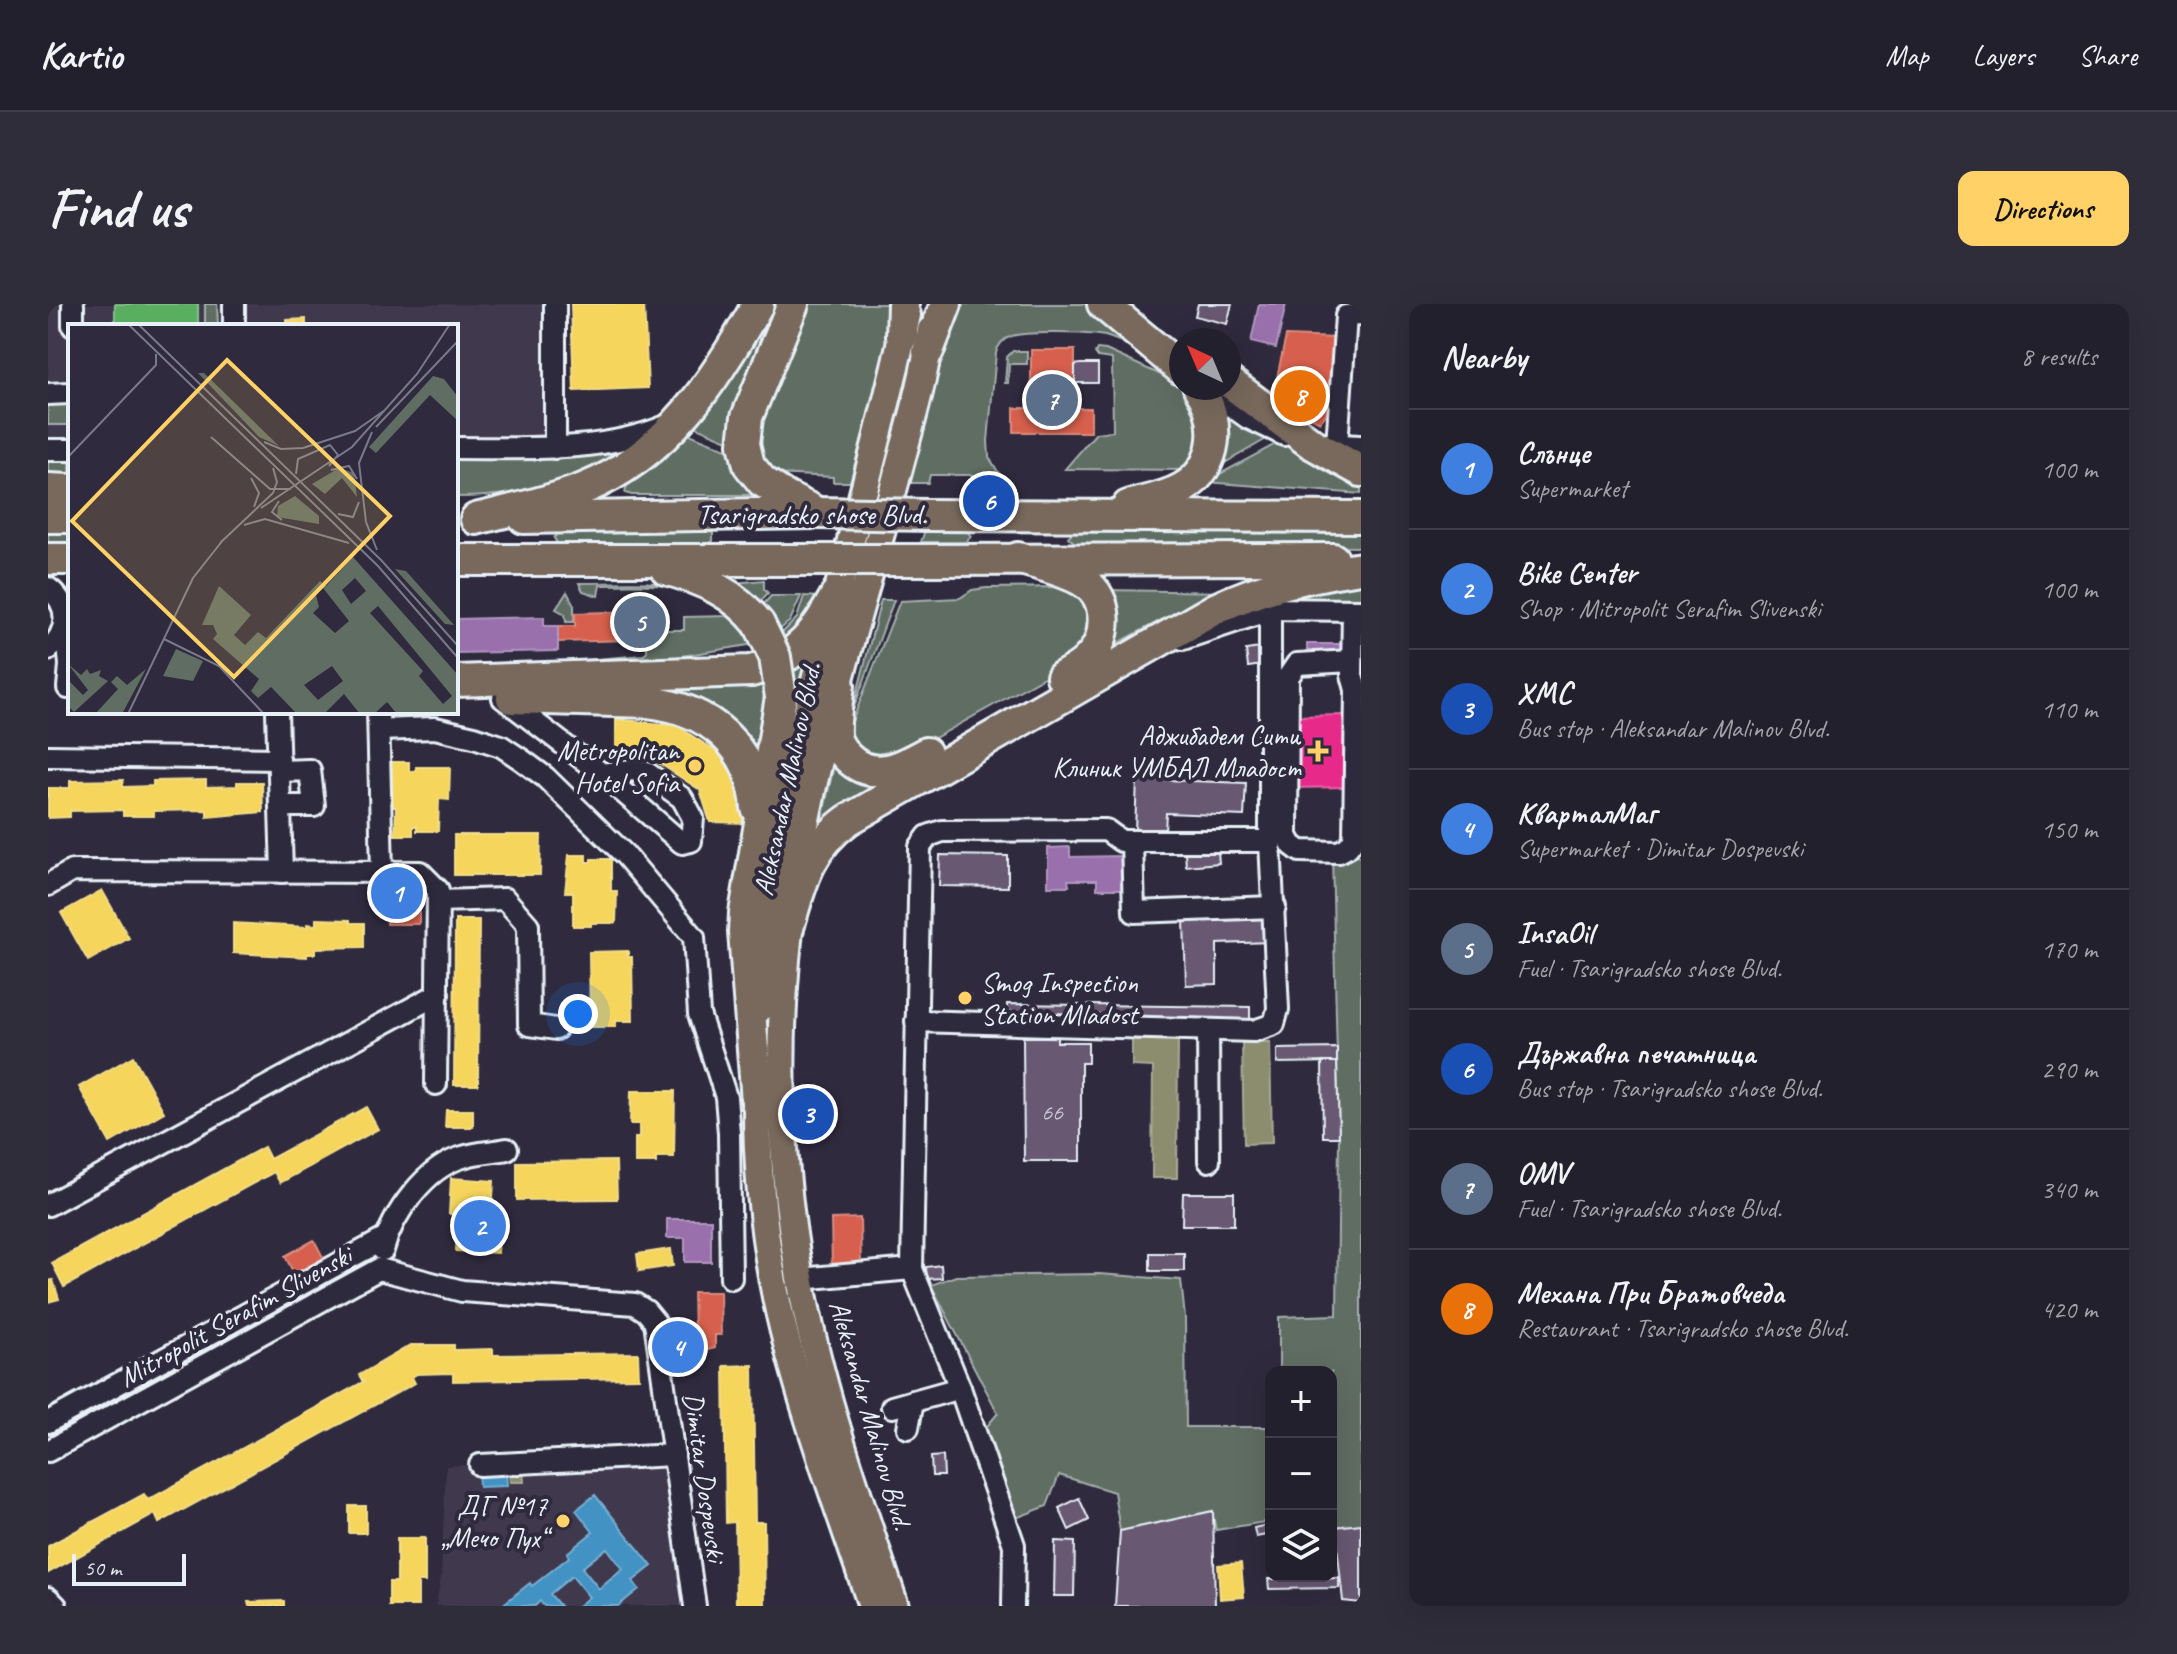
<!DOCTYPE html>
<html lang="en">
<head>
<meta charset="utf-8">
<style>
  body { margin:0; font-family:Caveat,sans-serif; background:#2f2d3a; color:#f1f3f6 }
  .controls { position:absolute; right:24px; bottom:24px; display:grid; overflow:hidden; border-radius:16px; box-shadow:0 8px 32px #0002 }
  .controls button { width:72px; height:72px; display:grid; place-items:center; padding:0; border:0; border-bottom:2px solid #403e4a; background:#23202e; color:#f1f3f6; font:40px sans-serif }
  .compass { position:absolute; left:1121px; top:24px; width:72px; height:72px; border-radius:50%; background:#23202e; box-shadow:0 8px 32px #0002; rotate:316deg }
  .scale { position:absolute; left:24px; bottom:20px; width:114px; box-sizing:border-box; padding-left:8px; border:4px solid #e8f1f8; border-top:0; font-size:22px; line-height:28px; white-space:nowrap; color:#e8f1f8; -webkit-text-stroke:6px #2f2a3d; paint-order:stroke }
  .you { position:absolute; left:530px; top:710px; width:28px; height:28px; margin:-20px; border:6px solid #fff; border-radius:50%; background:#1a73e8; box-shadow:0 0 0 12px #1a73e833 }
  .badge { display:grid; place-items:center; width:52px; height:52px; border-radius:50%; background:#ffd166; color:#fff; font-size:26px; font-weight:700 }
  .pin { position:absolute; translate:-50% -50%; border:4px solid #fff; box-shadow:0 2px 8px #0006 }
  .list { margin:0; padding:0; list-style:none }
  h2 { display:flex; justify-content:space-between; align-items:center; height:104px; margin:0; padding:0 32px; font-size:34px }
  h2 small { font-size:26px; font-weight:400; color:#a3a3aa }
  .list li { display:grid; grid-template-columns:52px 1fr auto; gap:24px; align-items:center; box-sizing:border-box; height:120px; padding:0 32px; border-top:2px solid #403e4a }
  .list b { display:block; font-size:30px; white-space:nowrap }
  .list p { margin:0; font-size:26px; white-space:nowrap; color:#a3a3aa }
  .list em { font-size:26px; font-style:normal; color:#a3a3aa }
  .icon { flex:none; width:44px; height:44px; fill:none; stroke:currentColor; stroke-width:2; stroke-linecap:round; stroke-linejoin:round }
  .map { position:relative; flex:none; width:1313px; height:1302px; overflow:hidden; border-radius:16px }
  header { display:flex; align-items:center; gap:48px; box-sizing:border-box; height:112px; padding:0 40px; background:#23202e; border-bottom:2px solid #403e4a }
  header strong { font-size:38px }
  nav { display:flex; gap:44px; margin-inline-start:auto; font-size:28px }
  .intro { display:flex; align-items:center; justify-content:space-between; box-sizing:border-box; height:192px; padding:0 48px }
  h1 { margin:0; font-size:56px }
  .button { padding:20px 36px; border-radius:16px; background:#ffd166; color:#111; font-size:28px; font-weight:700 }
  main { display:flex; gap:48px; padding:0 48px }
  aside { flex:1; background:#23202e; border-radius:16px; box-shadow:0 8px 32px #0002 }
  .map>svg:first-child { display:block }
</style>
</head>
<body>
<header>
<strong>Kartio</strong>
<nav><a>Map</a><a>Layers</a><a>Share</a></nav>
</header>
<div class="intro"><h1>Find us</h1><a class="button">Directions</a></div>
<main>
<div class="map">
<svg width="1313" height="1302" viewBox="0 0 1313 1302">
  <rect width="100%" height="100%" fill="#2f2a3d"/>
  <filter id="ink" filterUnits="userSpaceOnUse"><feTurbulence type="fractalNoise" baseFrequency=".0125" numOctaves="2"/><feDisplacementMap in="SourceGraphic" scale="16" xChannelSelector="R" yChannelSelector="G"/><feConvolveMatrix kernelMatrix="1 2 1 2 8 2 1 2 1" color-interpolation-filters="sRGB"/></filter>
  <g filter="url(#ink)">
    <!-- built -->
    <g fill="#40384d">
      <path d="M0 0H507V144H408V22H22V146H0Z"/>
      <path d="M626 1151 647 1302H388L393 1272 398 1162Z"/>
    </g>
    <!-- green -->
    <g fill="#606d63" stroke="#a4afae" stroke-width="2">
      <path d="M157 0H169L170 22H157Z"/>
      <path d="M725 0H735L682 137 646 122 680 79Z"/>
      <path d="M754 0H846L834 62 802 178H785V173L727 170 712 156 706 115Z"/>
      <path d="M905 0H1041L1098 49C1085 43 1071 36 1057 32 1041 29 980 27 964 32 955 35 950 41 948 49L940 137 941 153 952 171H882L880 179H861Z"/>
      <path d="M1049 45 1058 46 1133 80V84H1137L1158 117 1142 166 1017 165 1048 129 1065 127 1064 55 1050 53 1047 49Z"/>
      <path d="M965 47H979V60H961L960 79H957L959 53Z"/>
      <path d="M22 99V121H0V100Z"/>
      <path d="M1169 102 1220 134 1163 167Z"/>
      <path d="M639 129 688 149 713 191H584L577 189 579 182Z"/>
      <path d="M1233 137 1313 175V190L1157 178Z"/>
      <path d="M564 151 565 154C512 182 467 193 408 193V154Z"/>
      <path d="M0 154H22V180L0 179Z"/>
      <path d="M877 226H918L923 232 918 238H873Z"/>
      <path d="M0 227H22V239L0 240Z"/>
      <path d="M656 227 665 229V237L661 239 510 241 506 234 511 228Z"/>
      <path d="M1026 227 1313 229V243L1027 239 1020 233Z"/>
      <path d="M716 276V285L720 289 711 299 686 279Z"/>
      <path d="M1313 277V297L1203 298Z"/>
      <path d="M531 279C602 279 668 267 707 340L591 359 537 360 534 356 596 351 599 347V314L613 313 614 326H636V313L682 312C663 274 587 281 552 281L550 292 535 287Z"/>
      <path d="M1017 283 1033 285 1047 324 1019 360 844 458 826 459 804 438 803 420 852 297 912 294 924 286 938 284Z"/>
      <path d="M1057 286 1183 288 1115 315 1063 343Z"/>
      <path d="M519 288 526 301V318H518L517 310 508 305Z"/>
      <path d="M723 292H753L742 317 729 328 715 305V301Z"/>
      <path d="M756 292 771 293 769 300 736 342 731 332 749 314Z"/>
      <path d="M833 296H846L804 409Z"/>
      <path d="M759 355V356L740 438 742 362Z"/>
      <path d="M718 375 711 453 594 387Z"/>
      <path d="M787 457 837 477 774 522 773 520Z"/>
      <path d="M1284 552H1313V1220L1287 1223V1204H1283V1068H1231V1013L1289 1011 1291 833Z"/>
      <path d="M1051 970 1133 976 1137 1014 1138 1123H1223V1217L1168 1226 1164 1207 1072 1227 1066 1188 1011 1171 999 1202 968 1214 935 1127 950 1109 883 981 908 972Z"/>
    </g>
    <!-- homes -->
    <g fill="#f6d55c" stroke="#f2dd8b" stroke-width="2">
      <path d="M523 0H596L600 84 526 87Z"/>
      <path d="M258 15V22H239V16Z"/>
      <path d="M568 415 629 422 672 450 686 471 696 493 699 519 662 518 652 486 603 454 568 452Z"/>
      <path d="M343 458H361V467H368V463H402L401 496 391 495 390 527H369V522H365V531H347L348 503H343Z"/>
      <path d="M75 476V483L105 482V477L158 476V483L189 482V478H214L215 508 159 513V506L106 507V512H75V506L22 507V513L0 514V484H22V477Z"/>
      <path d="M406 531H493L492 571H406Z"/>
      <path d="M521 551H538V558H543V555H563V587H569L568 619H543V622H525V588H517Z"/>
      <path d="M54 586 81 634 40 657 13 609Z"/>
      <path d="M268 615 302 616V619H316V643L267 644V650H259V653L185 649V619L259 623V620L268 621Z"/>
      <path d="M407 616H431L430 781H406Z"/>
      <path d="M580 647V653H584L585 717H568V723H542L541 648Z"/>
      <path d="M85 752 116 808 62 839 31 783Z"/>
      <path d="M583 787H627L626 853H608V859H587V834H591V820H582Z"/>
      <path d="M318 803 330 825 232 879 226 868 16 983 4 959 216 843 222 855Z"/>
      <path d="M398 806H425V823H397Z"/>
      <path d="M568 857 569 895 469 896V858Z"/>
      <path d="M403 874 446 877 444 910H452L450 949 408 947 410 910H401Z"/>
      <path d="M623 945 625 962 591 967 589 950Z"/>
      <path d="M5 976 11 995 0 998V977Z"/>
      <path d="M363 1041H406V1046L445 1045V1051L590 1049 591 1074 405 1077V1069L369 1070 364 1073 367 1079 111 1219 107 1210 0 1269V1242L96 1190 100 1196 315 1078 311 1071Z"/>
      <path d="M705 1061 707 1218H716L717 1302H688L687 1218 678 1219 676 1062Z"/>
      <rect x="301" y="1202" width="17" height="27"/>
      <path d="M349 1234H377V1278H370V1302H341V1278H349Z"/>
      <path d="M1193 1259 1196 1293 1172 1295 1170 1261Z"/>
      <path d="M236 1297V1302H201L200 1298Z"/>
    </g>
    <!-- shops -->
    <g fill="#d6604d" stroke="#db8c80" stroke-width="2">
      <rect x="67" y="0" width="78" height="22"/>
      <path d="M1238 32 1288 34 1285 102 1272 118 1228 95 1226 87Z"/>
      <path d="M983 46H1027V79L983 80Z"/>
      <path d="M1027 79V104H1043V128H966V104H994V80Z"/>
      <path d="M597 307V329L583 330V336L510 338V322H527V309Z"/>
      <path d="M338 582H371V620H339Z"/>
      <path d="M812 914 813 962 784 963 783 915Z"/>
      <path d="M266 936 276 955 246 970 237 952Z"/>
      <path d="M645 988H672L673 1031H667V1044L621 1057V1033L646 1032Z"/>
    </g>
    <!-- offices -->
    <g fill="#9970ab" stroke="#b197c2" stroke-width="2">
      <rect x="68" y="0" width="82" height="22"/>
      <path d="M1211 0H1238L1228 44 1203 38Z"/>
      <path d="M496 313V322H510V347L408 349V315Z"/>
      <rect x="1259" y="340" width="34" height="15"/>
      <path d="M1022 543V553L1074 552 1075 585H1049V576H1020L1021 582H1000V544Z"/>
      <path d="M619 915H663V958H637V934H619Z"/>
    </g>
    <!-- schools -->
    <g fill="#4393c3" stroke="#74afd3" stroke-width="2" fill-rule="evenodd">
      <path d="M458 1165 459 1182 431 1183 430 1166Z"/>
      <path d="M547 1191 604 1262 585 1277 591 1285 570 1302H530L541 1293 524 1272 502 1290 512 1302H496L492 1297 487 1302H453L482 1279 484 1282 521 1253 519 1249 545 1228 528 1206ZM559 1244 575 1265 551 1285 534 1264Z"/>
    </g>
    <!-- health -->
    <path fill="#e7298a" stroke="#e765ab" stroke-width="2" d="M1299 411V483L1242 484 1241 412Z"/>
    <!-- public -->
    <rect fill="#5aae61" stroke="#85c28e" stroke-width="2" x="67" y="0" width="83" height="22"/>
    <!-- industry -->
    <g fill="#8c8c6e" stroke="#a8aa97" stroke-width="2">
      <path d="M1084 736H1130L1129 874H1104L1105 763 1084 762Z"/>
      <path d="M1194 738H1222L1224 839 1196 840Z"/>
      <path d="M461 1165H475L476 1178H462Z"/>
    </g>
    <!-- building -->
    <g fill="#685872" stroke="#e8f1f8" stroke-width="2">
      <path d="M1150 0H1184L1179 20 1147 12Z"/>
      <path d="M1032 60H1050V79H1027V61Z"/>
      <path d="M1212 344 1215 361 1200 363 1198 346Z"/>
      <path d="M1089 475 1198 479 1196 512 1118 509 1117 527 1087 526Z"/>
      <path d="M1170 547 1171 559 1138 562 1137 549Z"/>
      <path d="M892 551 960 552V583L891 582Z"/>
      <path d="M1221 608 1222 638 1169 640V680L1138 681 1136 616 1180 615V609Z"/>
      <rect x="912" y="691" width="10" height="7"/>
      <path d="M959 700 1202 703V717L958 714Z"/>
      <path d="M975 733H1009V738H1040V759H1033V857H976Z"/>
      <path d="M1289 744V758L1229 759V745Z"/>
      <path d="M1274 758H1289L1291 833H1275Z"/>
      <path d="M1135 889H1186V921H1134Z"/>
      <rect x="1102" y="949" width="34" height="18"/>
      <path d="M893 961 894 974 879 975 878 963Z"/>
      <path d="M895 1152 896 1172H884L883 1153Z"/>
      <path d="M1031 1194 1041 1216 1021 1226 1011 1204Z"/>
      <path d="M1165 1207 1167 1302H1067L1072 1227Z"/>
      <path d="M1223 1220V1230L1208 1233 1206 1224Z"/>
      <path d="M1313 1220V1299L1295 1297 1287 1223Z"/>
      <path d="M1007 1237 1027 1238 1026 1292H1006Z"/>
      <path d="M1291 1274V1284L1221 1285 1220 1275Z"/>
    </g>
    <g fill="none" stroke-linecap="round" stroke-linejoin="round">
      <defs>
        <g id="minor">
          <path d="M25 0V22"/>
          <path d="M186 0V22"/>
          <path d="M1158 84 1200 114 1236 131"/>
          <path d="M0 90 22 89"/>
          <path d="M1271 140 1313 142"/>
          <path d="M1289 141 1298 12 1313 11"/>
          <path d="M408 144C478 144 552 149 618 122"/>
          <path d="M507 144V0"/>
          <path d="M0 146H22"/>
          <path d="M0 284C23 301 21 328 0 346"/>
          <path d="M1209 305 1313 306"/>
          <path d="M18 320 22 361 20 384"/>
          <path d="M1135 335 1222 306"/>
          <path d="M1304 357 1249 360 1240 373 1239 532 1244 541 1252 547 1291 548 1300 543 1306 535 1308 386 1304 371 1305 306"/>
          <path d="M455 394 554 470 634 539 643 537 645 514 634 494 599 469 584 466 554 470"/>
          <path d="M229 408 234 568"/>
          <path d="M330 408 334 568"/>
          <path d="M331 426 387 424 426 433 453 442 474 456 497 473 577 551 646 633 651 710 678 793 681 829 683 974"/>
          <path d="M0 452 231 455"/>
          <path d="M231 467 262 466 266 502H232"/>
          <path d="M1084 537 1086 608 1227 603"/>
          <path d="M0 581 24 567 372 568 390 586 388 780"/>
          <path d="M390 597 457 595 480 621 481 721 508 725"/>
          <path d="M868 717 1206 727 1226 720 1230 705 1222 537V306"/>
          <path d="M1160 726 1161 857"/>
          <path d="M0 901 390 690"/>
          <path d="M335 946C344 910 378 863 415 853 429 848 445 848 459 845"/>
          <path d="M752 975 864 965"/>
          <path d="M844 1103 912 1084"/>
          <path d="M0 1118 338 934"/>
          <path d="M860 1124 865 1097"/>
          <path d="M0 1147 331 965 414 987 587 1000 598 1007 607 1018 647 1302"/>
          <path d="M432 1161 626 1151"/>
          <path d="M0 1294 8 1302"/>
          <path d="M965 1302 966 1241 912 1084 864 965 872 543 880 532 894 527 1058 526 1073 537H1222"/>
        </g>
        <g id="major">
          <path d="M712 704C717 645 722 587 733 529 767 355 820 185 859 11"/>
          <path d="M709 779C708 851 714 927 729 998 752 1102 790 1202 824 1302"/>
          <path d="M847 1302C811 1194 772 1086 752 974 721 800 730 623 772 452 794 361 822 270 847 179 860 129 876 78 883 26"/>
        </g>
        <g id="highway">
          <path d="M745 0 699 113 696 140 701 161 714 177 738 193 764 206"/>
          <path d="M1055 0 1133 65"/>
          <path d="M854 32 855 0"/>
          <path d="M880 47 898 0"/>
          <path d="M1181 78 1263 139 1313 167"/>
          <path d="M0 185 22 186"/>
          <path d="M1080 202C1098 197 1118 194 1135 184 1171 162 1173 116 1151 84"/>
          <path d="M880 211 1313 213"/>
          <path d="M0 213H22"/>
          <path d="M476 214 770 209"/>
          <path d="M428 215C464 206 501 198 535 185 620 151 668 75 710 0"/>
          <path d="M970 254C991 261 1017 266 1036 278 1062 294 1061 335 1040 355 1033 363 1023 368 1014 373"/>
          <path d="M0 255H22"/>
          <path d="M408 256H759"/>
          <path d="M867 256 1285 255"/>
          <path d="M618 265C655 276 686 288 711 320"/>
          <path d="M408 377 703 367C752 354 768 328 791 286"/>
          <path d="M791 381C789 397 786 415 787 431 788 440 793 446 799 453 824 478 851 464 878 449"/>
          <path d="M464 394 600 398C661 405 704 441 709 504"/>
          <path d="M740 624C753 579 760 545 800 516L1167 305C1213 283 1262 271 1313 264"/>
          <path d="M709 798 696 628 697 609 733 393"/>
        </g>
      </defs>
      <!-- minor casing -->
      <use href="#minor" stroke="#e8f1f8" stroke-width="26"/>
      <!-- major casing -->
      <use href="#major" stroke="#e8f1f8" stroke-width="32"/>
      <!-- highway casing -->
      <use href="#highway" stroke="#e8f1f8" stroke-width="36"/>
      <!-- minor -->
      <use href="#minor" stroke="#2f2a3d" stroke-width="20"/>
      <!-- major -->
      <use href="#major" stroke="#78695c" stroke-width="26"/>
      <!-- highway -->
      <use href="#highway" stroke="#78695c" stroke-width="30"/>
      <defs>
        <g id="highway-bridge">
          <path d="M770 209 880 211"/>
          <path d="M759 256H867"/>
          <path d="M711 320 727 353 733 393"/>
        </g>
      </defs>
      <!-- highway-bridge casing -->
      <use href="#highway-bridge" stroke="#e8f1f8" stroke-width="36" stroke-linecap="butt"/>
      <!-- highway-bridge -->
      <use href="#highway-bridge" stroke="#78695c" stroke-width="30"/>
    </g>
  </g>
  <!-- markers -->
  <g fill="#ffd166" stroke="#2f2a3d" stroke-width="3">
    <path d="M1266 435h8v8h8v8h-8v8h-8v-8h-8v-8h8z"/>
    <circle cx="647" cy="462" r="8"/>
    <circle cx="917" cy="694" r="8"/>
    <circle cx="515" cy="1217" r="8"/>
  </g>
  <g text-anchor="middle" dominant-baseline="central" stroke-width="8" stroke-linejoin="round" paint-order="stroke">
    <!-- number labels -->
    <g font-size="24" fill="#c8cbd6">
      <text x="1004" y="808">66</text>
    </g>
    <!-- street labels -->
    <g font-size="28" fill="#e8f1f8" stroke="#2f2a3d">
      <text x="764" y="210">Tsarigradsko shose Blvd.</text>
      <text transform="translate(739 475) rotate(-78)">Aleksandar Malinov Blvd.</text>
      <text transform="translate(187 1012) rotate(-29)">Mitropolit Serafim Slivenski</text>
      <text transform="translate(823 1111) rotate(74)">Aleksandar Malinov Blvd.</text>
      <text transform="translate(657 1173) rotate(82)">Dimitar Dospevski</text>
    </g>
    <!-- poi labels -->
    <g font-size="28" fill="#e8f1f8" stroke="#2f2a3d" text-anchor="end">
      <text x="1252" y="431">Аджибадем Сити<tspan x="1252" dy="32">Клиник УМБАЛ Младост</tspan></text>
      <text x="631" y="446">Metropolitan<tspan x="631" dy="32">Hotel Sofia</tspan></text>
      <text x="933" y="678" text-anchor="start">Smog Inspection<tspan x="933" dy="32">Station Mladost</tspan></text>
      <text x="499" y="1201">ДГ №17<tspan x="499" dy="32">„Мечо Пух“</tspan></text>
    </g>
  </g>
  <!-- overview -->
  <g transform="translate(20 20)">
    <rect width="390" height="390" fill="#2f2a3d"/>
    <path d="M130 49H136L211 122 191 113ZM365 52 376 55 390 73V97L362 71 308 129 301 123ZM271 144 286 149 289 173 274 154 257 170 244 160ZM227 172 251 192V200L209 193 210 182ZM285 233 390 351V390H329L319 378 306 390H292L276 370 256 390H229L203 363 190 374 183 367 191 355 145 315 149 310 145 301H134L151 262 183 291 166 311 177 321 190 308 198 314 252 257 258 262ZM287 254 298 267 283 280 274 266ZM255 264 281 297 267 309 245 289 251 283 248 271ZM310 282 384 372 375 380 351 352 355 347 302 289ZM264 342 275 357 250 376 236 361ZM327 245 338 247 386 301 377 300ZM108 325 135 337 125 357 95 352ZM0 340 13 351 19 345 22 350 33 346 31 352 40 357 6 388 0 382V356L15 371 20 366ZM78 345 54 390H27L50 365 43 358 49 352 59 361Z" fill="#606d63" fill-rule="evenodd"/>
    <path fill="none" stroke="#797a88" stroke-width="2" d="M60 0 310 242 390 334M70 0 314 237 390 322M308 103 390 17M304 108 291 139 298 198 309 226M143 113 202 165H223M196 118 213 125 235 124 287 107 317 86M0 133 88 41V30M263 146 281 142 289 155M228 150 230 135 262 121 270 131 261 142M183 154 191 169 186 183M211 177 204 188 214 196M193 184 284 123 349 50 382 0M270 190 285 193 291 178M176 201 197 195 281 219M152 219 205 169 209 158 205 144M96 315 151 342 196 390M60 390 125 254 155 216"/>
    <path fill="#ffd166" fill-opacity="0.15" stroke="#ffd166" stroke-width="4" d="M159 36 322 192 166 353 4 197Z"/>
    <rect width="390" height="390" fill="none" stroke="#e8f1f8" stroke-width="4"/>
  </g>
</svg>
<div class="controls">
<button>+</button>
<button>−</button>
<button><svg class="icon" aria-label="layers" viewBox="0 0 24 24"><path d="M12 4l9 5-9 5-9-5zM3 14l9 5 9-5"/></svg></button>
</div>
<svg class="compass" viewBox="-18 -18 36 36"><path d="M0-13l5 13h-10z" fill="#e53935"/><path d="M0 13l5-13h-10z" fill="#a3a3aa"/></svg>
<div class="scale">50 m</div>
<div class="you"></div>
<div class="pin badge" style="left:349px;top:589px;background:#3f7fe0">1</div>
<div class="pin badge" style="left:432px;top:922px;background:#3f7fe0">2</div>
<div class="pin badge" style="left:760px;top:810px;background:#1a4fb4">3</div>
<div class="pin badge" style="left:630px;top:1043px;background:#3f7fe0">4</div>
<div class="pin badge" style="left:592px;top:318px;background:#5c6f8a">5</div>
<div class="pin badge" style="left:941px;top:197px;background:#1a4fb4">6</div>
<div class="pin badge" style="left:1004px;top:96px;background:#5c6f8a">7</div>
<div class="pin badge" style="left:1252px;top:92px;background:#e8710a">8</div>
</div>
<aside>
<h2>Nearby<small>8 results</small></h2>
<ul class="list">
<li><span class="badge" style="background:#3f7fe0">1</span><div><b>Слънце</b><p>Supermarket</p></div><em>100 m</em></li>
<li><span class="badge" style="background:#3f7fe0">2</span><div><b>Bike Center</b><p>Shop · Mitropolit Serafim Slivenski</p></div><em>100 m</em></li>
<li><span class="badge" style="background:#1a4fb4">3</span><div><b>ХМС</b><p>Bus stop · Aleksandar Malinov Blvd.</p></div><em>110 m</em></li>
<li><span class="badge" style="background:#3f7fe0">4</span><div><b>КварталМаг</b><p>Supermarket · Dimitar Dospevski</p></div><em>150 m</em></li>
<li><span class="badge" style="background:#5c6f8a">5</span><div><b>InsaOil</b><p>Fuel · Tsarigradsko shose Blvd.</p></div><em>170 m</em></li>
<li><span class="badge" style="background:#1a4fb4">6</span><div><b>Държавна печатница</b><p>Bus stop · Tsarigradsko shose Blvd.</p></div><em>290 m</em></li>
<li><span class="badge" style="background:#5c6f8a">7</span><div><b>OMV</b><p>Fuel · Tsarigradsko shose Blvd.</p></div><em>340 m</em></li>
<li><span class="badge" style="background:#e8710a">8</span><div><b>Механа При Братовчеда</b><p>Restaurant · Tsarigradsko shose Blvd.</p></div><em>420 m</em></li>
</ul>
</aside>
</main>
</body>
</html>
